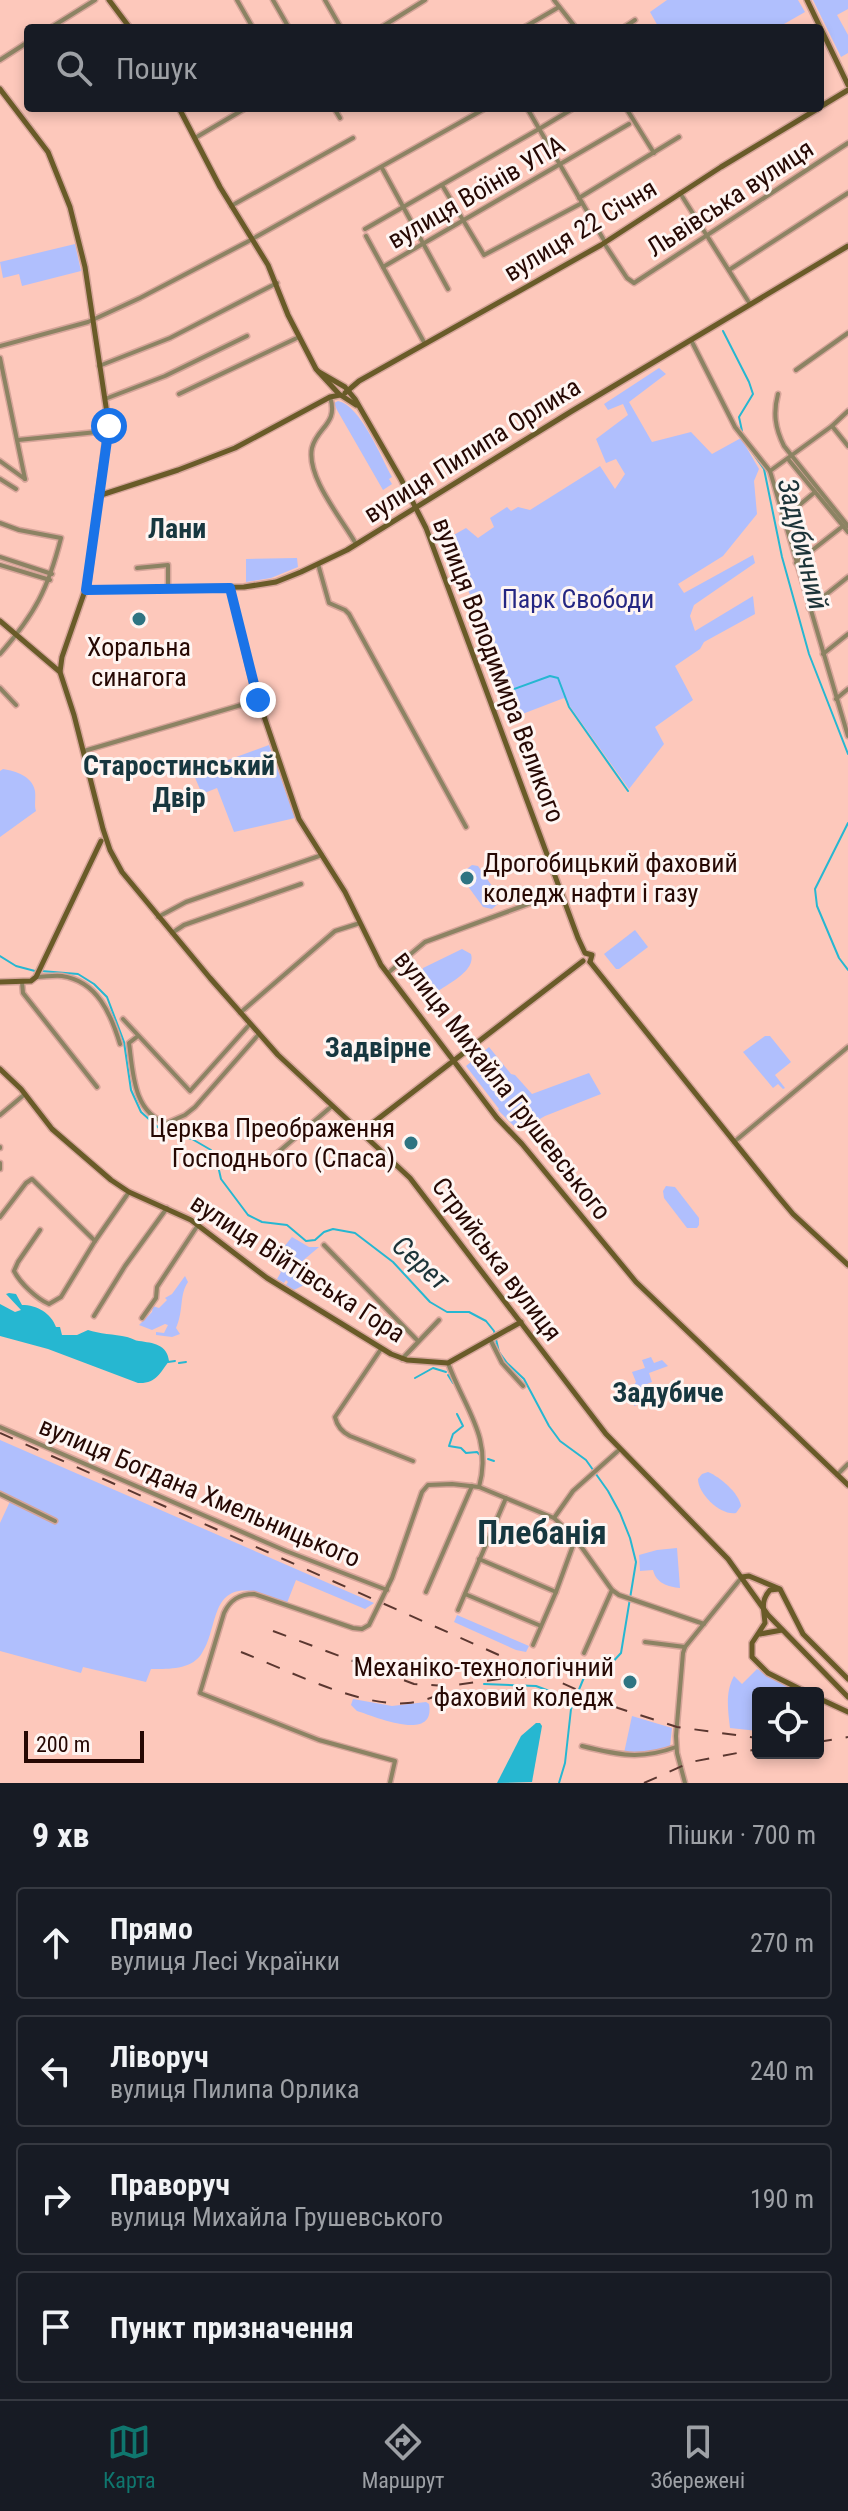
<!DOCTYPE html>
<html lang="uk">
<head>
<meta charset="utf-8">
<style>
  body { margin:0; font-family:"Roboto Condensed",sans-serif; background:#242831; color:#f1f3f6 }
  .controls { position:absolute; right:24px; bottom:24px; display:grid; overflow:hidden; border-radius:8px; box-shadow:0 4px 12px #0003 }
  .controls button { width:72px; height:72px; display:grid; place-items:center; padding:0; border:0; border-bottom:2px solid #363941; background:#171b24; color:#f1f3f6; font:40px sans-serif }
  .scale { position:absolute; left:24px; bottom:20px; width:120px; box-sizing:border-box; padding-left:8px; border:4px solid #260803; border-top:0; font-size:22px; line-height:28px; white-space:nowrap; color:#260803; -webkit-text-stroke:6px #fef5f2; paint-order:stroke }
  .stop { position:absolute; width:24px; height:24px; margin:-18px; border:6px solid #1a73e8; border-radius:50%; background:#fff }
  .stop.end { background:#1a73e8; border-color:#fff; box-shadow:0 2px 8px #0008 }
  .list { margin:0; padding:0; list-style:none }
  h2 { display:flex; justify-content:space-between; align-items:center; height:104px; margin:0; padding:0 32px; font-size:34px }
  h2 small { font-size:26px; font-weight:400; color:#9ea1a6 }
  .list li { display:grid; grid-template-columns:52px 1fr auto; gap:24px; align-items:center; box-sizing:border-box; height:112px; margin:0 16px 16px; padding:0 16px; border:2px solid #363941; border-radius:8px }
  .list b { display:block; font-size:30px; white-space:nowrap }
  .list p { margin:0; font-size:26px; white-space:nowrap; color:#9ea1a6 }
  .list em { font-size:26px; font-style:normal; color:#9ea1a6 }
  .icon { flex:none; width:44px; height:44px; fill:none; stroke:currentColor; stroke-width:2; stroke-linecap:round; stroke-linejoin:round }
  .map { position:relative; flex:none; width:848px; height:1783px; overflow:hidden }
  .search { position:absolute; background:#171b24; box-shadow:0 4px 12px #0003; left:24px; right:24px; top:24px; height:88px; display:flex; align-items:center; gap:20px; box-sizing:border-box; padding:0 28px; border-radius:8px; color:#9ea1a6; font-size:30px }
  .sheet { height:616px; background:#171b24 }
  nav { display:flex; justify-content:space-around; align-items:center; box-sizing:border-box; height:112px; border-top:2px solid #363941; background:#171b24; font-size:22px; color:#9ea1a6 }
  nav a { display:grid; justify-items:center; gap:4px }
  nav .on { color:#0f766e }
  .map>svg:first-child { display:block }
</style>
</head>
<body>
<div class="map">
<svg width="848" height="1783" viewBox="0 0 848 1783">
  <rect width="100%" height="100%" fill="#fdc8bb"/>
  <!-- green -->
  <g fill="#b0bffd">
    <path d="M667 0H798L805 12 777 28H659L650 12Z"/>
    <path d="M813 0H848V9L837 15 848 35V53L841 57Z"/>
    <path d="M75 244 81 271 22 286 19 274 3 278 0 262Z"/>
    <path d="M659 368 666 374 629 402 652 442 691 432 712 454 741 438 759 469 754 481 757 514 723 556 678 584 684 593 753 555 755 563 694 605 690 616 695 631 753 596 755 614 704 642 700 649 675 666 693 700 655 727 664 744 629 789 564 698 512 718 466 597 470 595 451 543 455 541 452 536 466 528 478 538 494 527 490 518 507 507 511 511 518 507 530 510 600 466 615 489 625 474 616 459 606 463 596 439 628 415 623 404 608 410 604 404Z"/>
    <path d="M338 401C360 405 381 457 392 477L389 479 392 484 383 490 337 410 334 403Z"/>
    <path d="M297 558 298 567 271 578 246 582V559Z"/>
    <path d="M269 745 295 818 234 832 217 788 202 794 190 766 213 760 217 764Z"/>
    <path d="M3 769C16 771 32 776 35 791 36 799 34 805 36 811L0 837V771Z"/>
    <path d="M472 865 478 866 499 896V903L492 909 483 907 462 878 463 872Z"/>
    <path d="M635 930 648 947 619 969H616L604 954Z"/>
    <path d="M462 949 471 954C476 970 450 983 438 991L426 988 421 978 423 968Z"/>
    <path d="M765 1036H770L791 1062 775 1075 785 1088 783 1089 778 1084 773 1088 743 1052Z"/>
    <path d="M489 1047 511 1074 515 1075 532 1094 589 1073 601 1094 545 1116 519 1131 498 1110 499 1109 466 1066Z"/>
    <path d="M666 1186 675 1187 699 1218V1225L697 1228H687L664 1198 663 1191Z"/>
    <path d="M292 1237 309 1247H319L300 1263 312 1275 306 1284 294 1290 286 1285 288 1282 286 1280 284 1283 277 1279 281 1272 279 1270 287 1262 283 1258 279 1262 275 1258Z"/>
    <path d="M185 1276 188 1282C179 1295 184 1310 176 1328L180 1334 172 1337 156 1335V1332L164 1333 168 1325 165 1324 152 1330 139 1325 152 1312 153 1306 159 1308 167 1300 165 1298 172 1294Z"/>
    <path d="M651 1357 654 1363 662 1360 668 1366 649 1373 652 1382 642 1386 645 1396 681 1382 682 1390 634 1406 632 1388 636 1382 632 1372 645 1368 642 1360Z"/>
    <path d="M0 1440 374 1603 365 1609 296 1580 287 1603C276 1599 263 1593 251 1591 210 1586 218 1630 202 1653 192 1670 168 1669 151 1669L146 1682 83 1667 81 1673 0 1651V1523L12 1497 0 1491Z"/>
    <path d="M708 1472C720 1477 739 1493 741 1506L736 1513C721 1516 698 1494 698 1479L702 1474Z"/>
    <path d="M677 1548 680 1588C668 1587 656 1583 653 1570L640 1571 639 1555 657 1550Z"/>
    <path d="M457 1615 529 1646 526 1652 516 1650 454 1622Z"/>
    <path d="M757 1669 798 1693H758V1731L730 1728C728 1710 725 1692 734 1676L742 1684Z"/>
    <path d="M353 1699 392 1706 426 1702 429 1704C436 1743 376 1717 357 1711L351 1705Z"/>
    <path d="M632 1716 672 1728 670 1747 652 1754 624 1753Z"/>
  </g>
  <!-- water -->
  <g fill="#26b7d1">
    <path d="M9 1293 16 1294 22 1305C37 1305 51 1313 56 1327H60L62 1335H77L88 1330C99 1334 114 1334 127 1337 129 1337 136 1341 139 1341 153 1343 167 1344 169 1361 160 1373 156 1384 138 1383L48 1349 0 1336V1304L15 1312 21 1310 6 1294Z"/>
    <path d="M536 1723H540L542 1726 532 1782 497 1783 521 1736Z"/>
  </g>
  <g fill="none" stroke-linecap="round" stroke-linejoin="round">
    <!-- stream -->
    <g stroke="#26b7d1" stroke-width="2">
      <path d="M723 331 749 382 753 394 739 417 742 431"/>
      <path d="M745 442 764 469 782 557 809 654 848 754"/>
      <path d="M503 693 550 676 558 678 569 707 628 791"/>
      <path d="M848 823 815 889 817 906 839 958 848 970"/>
      <path d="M0 956 16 966 35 971"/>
      <path d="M41 971 78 974 94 984 107 997 124 1042 131 1090 141 1112 160 1129 192 1139 211 1150 216 1157 221 1179 248 1215 262 1222 287 1225 306 1241 315 1240 324 1232 333 1229 355 1233 393 1262 430 1302 447 1312H469L486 1321 494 1331 499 1352 507 1363 524 1379 549 1426 560 1441 586 1460 608 1491 620 1513 630 1538 636 1562 621 1653 609 1666 591 1670 585 1675 571 1709 565 1763 559 1783"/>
      <path d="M168 1362 175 1361"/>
      <path d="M179 1363 186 1362"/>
      <path d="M448 1375 453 1383"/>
      <path d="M415 1378 433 1368 446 1372"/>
      <path d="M457 1414 463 1426 453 1434 449 1446 461 1448 466 1453 477 1452 480 1455"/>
      <path d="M488 1459 494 1461"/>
      <path d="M484 1684 536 1686 573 1700"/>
    </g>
    <defs>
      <g id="street">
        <path d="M237 0 253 28"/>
        <path d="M273 0 289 28"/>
        <path d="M325 0 341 28"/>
        <path d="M554 0 576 28"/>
        <path d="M50 28 95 0"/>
        <path d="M380 28 425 0"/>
        <path d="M523 28 559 7"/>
        <path d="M623 28 635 20"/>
        <path d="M0 60 28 42"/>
        <path d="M334 108 340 118"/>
        <path d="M527 108 605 242"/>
        <path d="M626 108 654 153"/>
        <path d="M539 129 574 108"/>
        <path d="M195 138 246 108"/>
        <path d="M382 168 448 289"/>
        <path d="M442 185 484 255 582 203"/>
        <path d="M680 193 750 304"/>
        <path d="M579 198 679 137"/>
        <path d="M231 206 353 138"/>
        <path d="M365 229 539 129"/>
        <path d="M366 236 425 344"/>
        <path d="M604 243 627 278 634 283 848 143"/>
        <path d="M383 267 629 124"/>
        <path d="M729 270 848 193"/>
        <path d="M691 340 735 427 770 471 848 736"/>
        <path d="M0 346 88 322 140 298 247 242 486 108"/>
        <path d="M0 358 25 479"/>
        <path d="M99 366 170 338 277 283"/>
        <path d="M796 370 848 333"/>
        <path d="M179 394 299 337"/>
        <path d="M778 394C773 413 775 428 784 446L848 526"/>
        <path d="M330 397C339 424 317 427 312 448 306 477 342 519 356 544"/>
        <path d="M105 399 165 376 247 336"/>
        <path d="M832 426 848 446"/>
        <path d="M18 440 107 431"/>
        <path d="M788 459 848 532"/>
        <path d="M0 461 25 479"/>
        <path d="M770 471 832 426 848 411"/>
        <path d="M0 479 16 489"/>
        <path d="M784 518 815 492"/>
        <path d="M0 523 19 530 61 538C48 589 35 614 0 654"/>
        <path d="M0 557 52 574"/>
        <path d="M796 563 843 526"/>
        <path d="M318 564 329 603 345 610 349 614 466 827"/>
        <path d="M0 565 50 580"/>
        <path d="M137 568 168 565V588"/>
        <path d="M809 608 848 577"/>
        <path d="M823 654 848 634"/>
        <path d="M0 688 16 705"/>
        <path d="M836 699 848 689"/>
        <path d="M84 751 258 700"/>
        <path d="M158 917 186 902 322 855"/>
        <path d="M172 933 184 925 301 884"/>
        <path d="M388 973 425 942 561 892"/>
        <path d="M36 977C45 977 53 975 62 976 97 981 111 1014 120 1044"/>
        <path d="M22 982 23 993 97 1087"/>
        <path d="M240 1013 335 931 360 923"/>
        <path d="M123 1019 190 1091 250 1024"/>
        <path d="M138 1036 129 1043C133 1072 133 1113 167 1123L185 1115 195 1107 259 1034"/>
        <path d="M0 1115 25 1094"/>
        <path d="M734 1142 848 1047"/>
        <path d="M0 1147V1148"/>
        <path d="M268 1161 332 1106"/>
        <path d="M0 1163V1169"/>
        <path d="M0 1217 26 1183 32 1179 95 1241"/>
        <path d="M40 1230 18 1262 14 1271C20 1283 37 1299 49 1304L61 1297 95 1241 129 1192"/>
        <path d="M324 1245 418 1341"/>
        <path d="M94 1316 125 1266 167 1208"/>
        <path d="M142 1318 156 1298 157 1287 198 1225"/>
        <path d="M490 1339 502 1363 523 1386"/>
        <path d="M381 1349 335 1417C337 1426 342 1432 350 1436L413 1461"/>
        <path d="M402 1359 439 1320"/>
        <path d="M448 1363C464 1408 493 1437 479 1487"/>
        <path d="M0 1427 286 1551 387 1590"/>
        <path d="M837 1475 848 1464"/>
        <path d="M0 1494 55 1521"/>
        <path d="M554 1518 573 1491 619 1450"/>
        <path d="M479 1559 556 1592"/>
        <path d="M426 1592 472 1486"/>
        <path d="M465 1594 541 1626"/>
        <path d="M458 1610 506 1498"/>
        <path d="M645 1642 685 1647"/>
        <path d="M533 1645 556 1592 575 1540"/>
        <path d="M584 1653 612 1590"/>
        <path d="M582 1746C618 1755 641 1760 676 1747"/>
        <path d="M390 1783 395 1761 319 1740 200 1693 224 1613C230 1600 239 1594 254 1594L353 1628 362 1629 369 1625 392 1578 422 1492 428 1485 452 1484 479 1487 554 1518 575 1538 612 1590 619 1595 704 1624"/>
        <path d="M685 1783 677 1753 676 1736 683 1653 685 1647 742 1577"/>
      </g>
      <g id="secondary">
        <path d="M109 0 130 28"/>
        <path d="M807 0 848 85"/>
        <path d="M0 89 48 152 70 207 85 267 108 420 88 582 62 657 60 672"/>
        <path d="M820 107 848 90"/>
        <path d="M179 108 220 187 268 265 288 315 316 369 339 394 356 405"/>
        <path d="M319 372 345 387 355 399 401 479 426 528 578 938 585 953 592 955 590 962"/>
        <path d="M345 393 359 381 601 245 721 167 819 108"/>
        <path d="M98 496 178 470 235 448 330 397 340 395"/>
        <path d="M230 588 253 684 299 819 345 892 381 965 497 1118 522 1144 636 1282 848 1485"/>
        <path d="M86 590 244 587 276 582 301 572 347 550 572 411 848 246"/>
        <path d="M0 621 60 672 74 715 103 829 110 850 122 872 210 978 278 1055 410 1178 606 1434 728 1559 768 1615 848 1697"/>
        <path d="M590 962 777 1195 793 1214 848 1265"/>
        <path d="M0 982 31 981 36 977 101 841"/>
        <path d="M0 1069 21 1089 52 1129 111 1180 129 1192 191 1220 267 1278 391 1354 407 1360 448 1363 521 1322"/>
        <path d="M361 1132 583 961"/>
        <path d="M742 1577 749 1576 780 1589 803 1634 848 1679"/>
        <path d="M779 1589 770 1590C760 1601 764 1610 765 1623L752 1643V1657L768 1673 808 1693"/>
        <path d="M760 1634 782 1630"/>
        <path d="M818 1698 848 1712"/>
      </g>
    </defs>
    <!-- street casing -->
    <use href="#street" stroke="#d6a59a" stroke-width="7"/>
    <!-- secondary casing -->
    <use href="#secondary" stroke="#d6a59a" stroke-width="8"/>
    <!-- street -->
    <use href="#street" stroke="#8c8363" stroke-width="4"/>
    <!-- secondary -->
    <use href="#secondary" stroke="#695b28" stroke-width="5"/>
    <!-- rail -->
    <g stroke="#5b3730" stroke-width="2" stroke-dasharray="14 14" stroke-linecap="butt">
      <path d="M0 1433 618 1708 677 1727 758 1738"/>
      <path d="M273 1631 414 1684 447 1686 515 1677H539"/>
      <path d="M241 1652C285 1669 361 1708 408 1703 422 1702 436 1696 449 1691"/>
      <path d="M818 1742 848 1737"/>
      <path d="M644 1783 691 1762 758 1749"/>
    </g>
  </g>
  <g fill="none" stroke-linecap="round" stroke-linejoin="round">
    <!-- route -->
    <path stroke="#1a73e8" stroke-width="10" d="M109 426 86 590 230 588 258 700"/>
  </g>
  <!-- markers -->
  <g fill="#2f7482" stroke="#fef5f2" stroke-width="3">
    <circle cx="139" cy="619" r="8"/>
    <circle cx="467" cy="878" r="8"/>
    <circle cx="411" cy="1143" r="8"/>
    <circle cx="630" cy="1682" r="8"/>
  </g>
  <g text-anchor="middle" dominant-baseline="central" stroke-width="6" stroke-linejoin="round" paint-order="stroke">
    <!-- street labels -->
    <g font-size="26" fill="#260803" stroke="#fef5f2">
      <text transform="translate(476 192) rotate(-30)">вулиця Воїнів УПА</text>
      <text transform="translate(730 198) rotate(-33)">Львівська вулиця</text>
      <text transform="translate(580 230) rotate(-31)">вулиця 22 Січня</text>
      <text transform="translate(472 450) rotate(-32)">вулиця Пилипа Орлика</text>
      <text transform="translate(499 670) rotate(69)">вулиця Володимира Великого</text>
      <text transform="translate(503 1085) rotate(52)">вулиця Михайла Грушевського</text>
      <text transform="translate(497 1259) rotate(53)">Стрийська вулиця</text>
      <text transform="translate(298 1268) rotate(33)">вулиця Війтівська Гора</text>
      <text transform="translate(200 1492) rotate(23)">вулиця Богдана Хмельницького</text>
    </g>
    <!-- park labels -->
    <g font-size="26" fill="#252783" stroke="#fef5f2">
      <text x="578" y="599">Парк Свободи</text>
    </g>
    <!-- poi labels -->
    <g font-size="26" fill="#260803" stroke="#fef5f2" text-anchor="end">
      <text x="139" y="647" text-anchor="middle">Хоральна<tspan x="139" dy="30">синагога</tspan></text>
      <text x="483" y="863" text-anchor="start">Дрогобицький фаховий<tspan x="483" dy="30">коледж нафти і газу</tspan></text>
      <text x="395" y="1128">Церква Преображення<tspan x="395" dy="30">Господнього (Спаса)</tspan></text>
      <text x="614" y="1667">Механіко-технологічний<tspan x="614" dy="30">фаховий коледж</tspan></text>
    </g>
    <!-- neighbourhood labels -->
    <g font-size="28" font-weight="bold" fill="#17373f" stroke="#fef5f2">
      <text x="177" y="528">Лани</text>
      <text x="179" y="765">Старостинський<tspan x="179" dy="32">Двір</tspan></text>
      <text x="378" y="1047">Задвірне</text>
      <text x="668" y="1392">Задубиче</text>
    </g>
    <!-- water labels -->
    <g font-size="28" font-style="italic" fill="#1c3338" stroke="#fef5f2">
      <text transform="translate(803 544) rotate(76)">Задубичний</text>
      <text transform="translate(421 1263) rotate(42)">Серет</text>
    </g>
    <!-- district labels -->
    <g font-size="34" font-weight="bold" fill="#17373f" stroke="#fef5f2">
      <text x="542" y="1532">Плебанія</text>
    </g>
  </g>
</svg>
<div class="controls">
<button><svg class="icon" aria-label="locate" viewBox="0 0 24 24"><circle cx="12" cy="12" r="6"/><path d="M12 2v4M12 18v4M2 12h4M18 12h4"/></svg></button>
</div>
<div class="scale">200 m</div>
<div class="stop" style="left:109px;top:426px"></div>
<div class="stop end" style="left:258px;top:700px"></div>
<div class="search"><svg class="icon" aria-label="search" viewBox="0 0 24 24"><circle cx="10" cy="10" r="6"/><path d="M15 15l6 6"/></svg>Пошук</div>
</div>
<section class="sheet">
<h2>9 хв<small>Пішки · 700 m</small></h2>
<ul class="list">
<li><svg class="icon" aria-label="ahead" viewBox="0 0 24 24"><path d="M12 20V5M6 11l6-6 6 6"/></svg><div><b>Прямо</b><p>вулиця Лесі Українки</p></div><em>270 m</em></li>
<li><svg class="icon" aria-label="left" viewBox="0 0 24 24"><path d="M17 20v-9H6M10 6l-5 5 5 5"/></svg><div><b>Ліворуч</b><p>вулиця Пилипа Орлика</p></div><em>240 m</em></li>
<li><svg class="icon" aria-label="right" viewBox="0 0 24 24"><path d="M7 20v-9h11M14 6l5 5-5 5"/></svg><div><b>Праворуч</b><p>вулиця Михайла Грушевського</p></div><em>190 m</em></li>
<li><svg class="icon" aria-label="arrive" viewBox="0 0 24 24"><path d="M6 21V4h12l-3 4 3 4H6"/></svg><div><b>Пункт призначення</b></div></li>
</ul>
</section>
<nav>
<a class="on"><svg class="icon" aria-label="map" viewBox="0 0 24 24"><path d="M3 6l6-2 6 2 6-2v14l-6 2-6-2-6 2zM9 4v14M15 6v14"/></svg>Карта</a>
<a><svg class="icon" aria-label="directions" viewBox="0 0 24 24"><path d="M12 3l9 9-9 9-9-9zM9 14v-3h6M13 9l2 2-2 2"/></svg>Маршрут</a>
<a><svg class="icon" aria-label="saved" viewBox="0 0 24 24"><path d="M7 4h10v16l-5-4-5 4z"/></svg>Збережені</a>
</nav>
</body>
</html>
